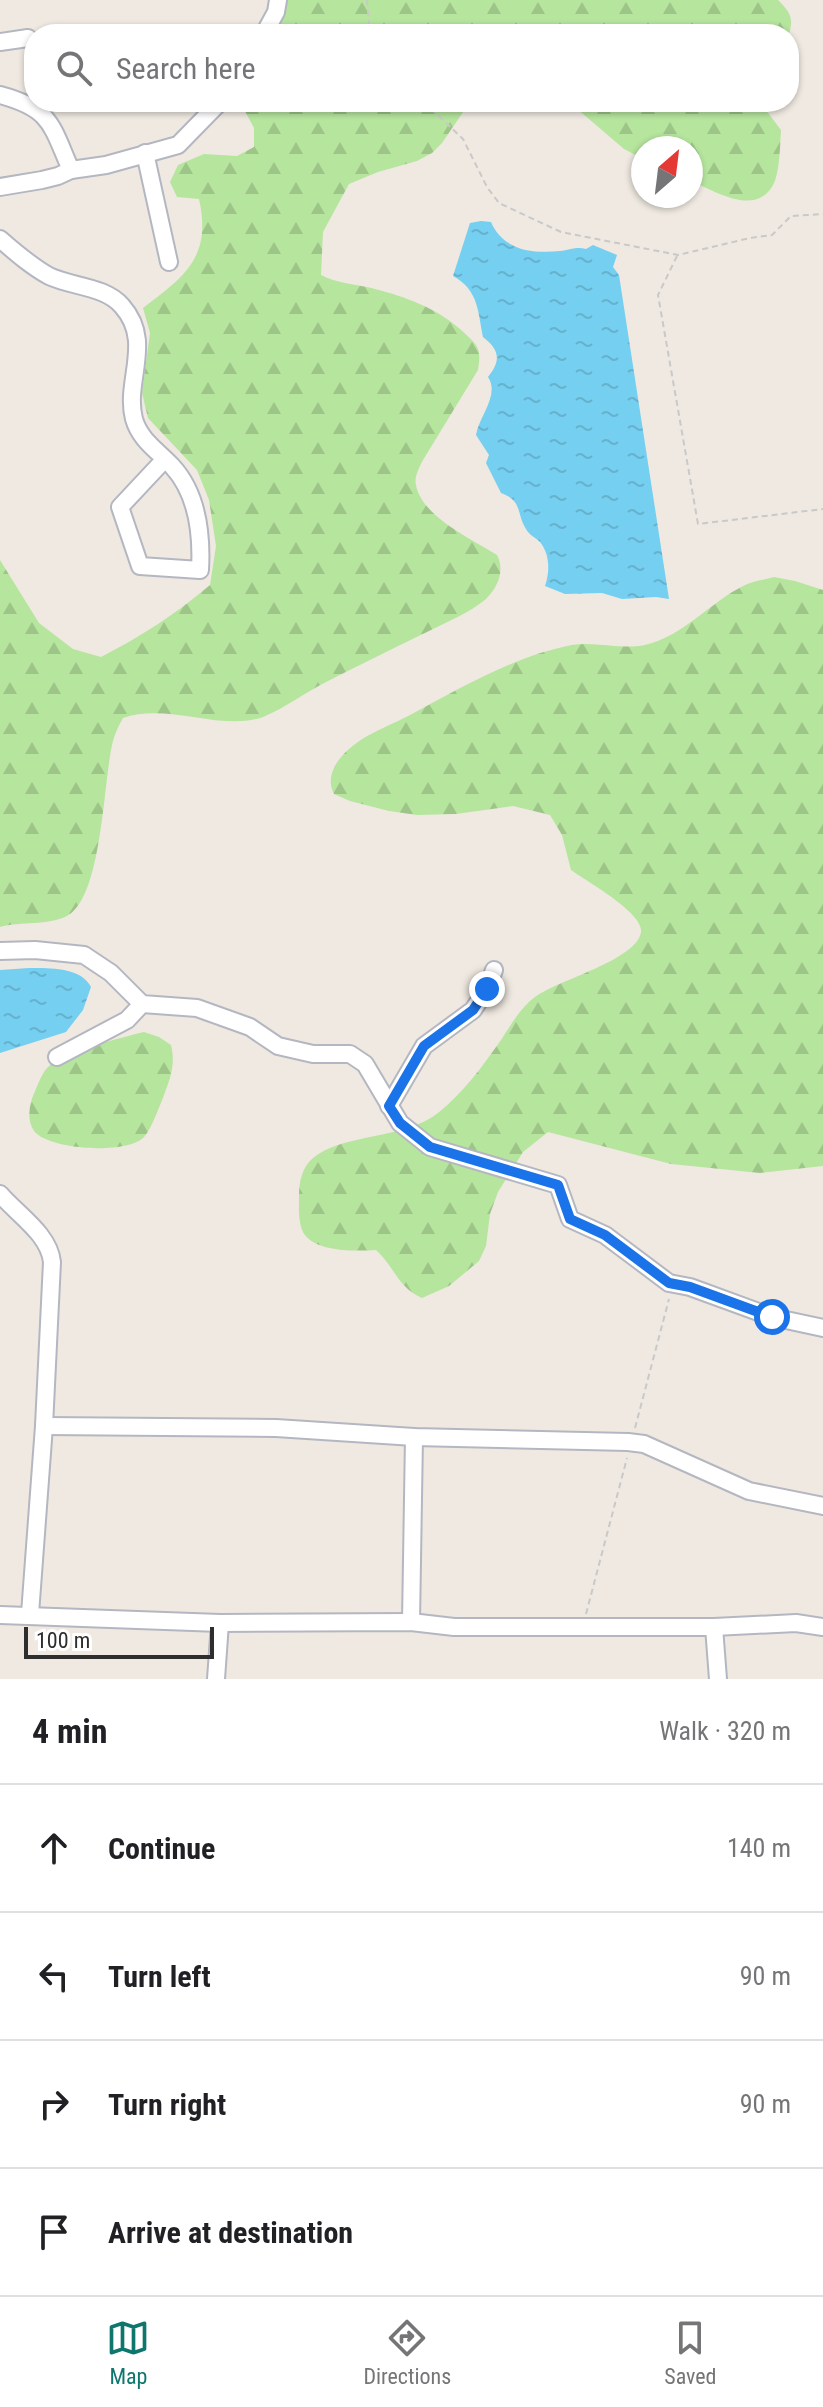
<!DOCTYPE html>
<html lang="en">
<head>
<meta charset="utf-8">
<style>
  body { margin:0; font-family:"Roboto Condensed",sans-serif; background:#f6f6f6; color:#202124 }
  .compass { position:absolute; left:631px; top:136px; width:72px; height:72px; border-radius:50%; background:#fff; box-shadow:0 2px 6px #0004; rotate:28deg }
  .scale { position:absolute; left:24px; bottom:20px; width:190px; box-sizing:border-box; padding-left:8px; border:4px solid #2e2e2e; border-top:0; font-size:22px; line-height:28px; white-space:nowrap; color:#2e2e2e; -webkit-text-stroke:6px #fff; paint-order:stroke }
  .stop { position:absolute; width:24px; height:24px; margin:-18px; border:6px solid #1a73e8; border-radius:50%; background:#fff }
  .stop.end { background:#1a73e8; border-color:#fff; box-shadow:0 2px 8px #0008 }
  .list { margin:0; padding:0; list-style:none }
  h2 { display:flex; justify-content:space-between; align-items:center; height:104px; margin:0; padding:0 32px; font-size:34px }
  h2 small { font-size:26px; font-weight:400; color:#757577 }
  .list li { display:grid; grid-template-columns:52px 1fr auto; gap:24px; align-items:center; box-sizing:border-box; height:128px; padding:0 32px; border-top:2px solid #e0e0e0 }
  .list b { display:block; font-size:30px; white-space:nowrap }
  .list em { font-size:26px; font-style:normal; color:#757577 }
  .icon { flex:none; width:44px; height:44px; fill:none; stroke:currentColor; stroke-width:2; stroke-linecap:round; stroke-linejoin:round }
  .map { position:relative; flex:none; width:823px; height:1679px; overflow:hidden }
  .search { position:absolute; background:#fff; box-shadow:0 2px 6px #0004; left:24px; right:24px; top:24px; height:88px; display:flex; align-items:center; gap:20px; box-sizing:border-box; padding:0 28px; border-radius:32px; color:#757577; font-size:30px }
  .sheet { height:616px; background:#fff }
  nav { display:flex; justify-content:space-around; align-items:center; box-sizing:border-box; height:112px; border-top:2px solid #e0e0e0; background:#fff; font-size:22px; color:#757577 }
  nav a { display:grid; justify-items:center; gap:4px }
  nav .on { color:#0f766e }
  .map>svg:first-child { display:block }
</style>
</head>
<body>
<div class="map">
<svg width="823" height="1679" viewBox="0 0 823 1679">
  <defs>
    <pattern id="forest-firs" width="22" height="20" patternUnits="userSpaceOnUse" patternTransform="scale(2)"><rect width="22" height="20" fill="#b6e59e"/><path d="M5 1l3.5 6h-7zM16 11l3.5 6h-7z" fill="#9dc588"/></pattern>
    <pattern id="water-ripples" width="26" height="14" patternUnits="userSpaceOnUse" patternTransform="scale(2)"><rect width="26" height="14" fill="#75cff0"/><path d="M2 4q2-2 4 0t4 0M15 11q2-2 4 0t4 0" fill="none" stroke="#66b2ce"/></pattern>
  </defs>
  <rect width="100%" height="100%" fill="#efe9e1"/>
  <!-- forest -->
  <g fill="url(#forest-firs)">
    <path d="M280 0H778C790 12 794 18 789 34H266Z"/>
    <path d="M240 102H470L442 143 432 153 417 161 378 172 349 184 323 232 321 275C338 284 357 284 375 289 406 297 436 308 460 329 477 345 482 346 478 370L423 460C419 468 414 477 416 485 422 517 472 539 497 555 505 570 498 587 486 599 469 613 447 622 427 632 394 648 361 664 328 681 306 692 285 708 263 717 222 732 167 702 123 718 119 725 115 733 113 741 103 779 103 897 67 916 47 926 21 921 0 927V560L39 623 73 649 101 657C140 637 176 614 210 585L216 546 209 500 197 470 148 418 142 393 150 333 143 308C185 276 212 257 199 199L177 197 170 182 178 165 204 154 237 156 254 147V128Z"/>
    <path d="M569 102H760L781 130C780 144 780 175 772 187 753 216 715 191 691 181V148H643V159L624 149Z"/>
    <path d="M774 577 795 581 823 590V1166L760 1173 671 1164 548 1132 523 1152 498 1192 490 1214 486 1246 479 1261 449 1286 422 1298C397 1287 395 1267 376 1250 357 1251 314 1253 303 1232 298 1221 299 1207 299 1196 299 1182 302 1167 313 1158 343 1133 403 1140 438 1113 464 1092 482 1067 501 1040 511 1025 520 1008 535 997 558 980 637 960 641 932 644 913 586 881 571 870L562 835 550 815 513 806 456 814 417 815 389 811 350 801 334 794C327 781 332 767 342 756 362 734 386 728 410 715 461 688 514 656 572 645 595 641 621 650 645 645 684 636 710 602 745 585 753 581 765 580 774 577Z"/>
    <path d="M144 1032 159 1037 171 1045C176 1065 170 1079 163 1098 159 1107 151 1130 144 1137 127 1155 49 1150 34 1131 27 1121 29 1106 33 1096 37 1087 41 1075 47 1068 60 1053 123 1037 144 1032Z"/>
  </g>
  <!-- water -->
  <g fill="url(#water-ripples)">
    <path d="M481 221 491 222C503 250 532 254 560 251 570 250 575 246 586 249L593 245 617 255 613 267 619 275 669 599 656 597 622 599 602 593 565 594 545 586C550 572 550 554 540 542 535 537 529 535 526 529 516 513 523 501 501 493L486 463 489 455 476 435C479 416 500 395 488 377 501 361 500 350 483 337 478 313 479 290 453 276L470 223Z"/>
    <path d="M29 968C49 968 81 967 91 987L83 1010 66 1032 0 1053V970Z"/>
  </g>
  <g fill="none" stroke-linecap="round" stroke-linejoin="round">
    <defs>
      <g id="minor">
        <path d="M264 34 276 12 278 0"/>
        <path d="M0 42 28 38"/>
        <path d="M0 95C52 109 51 125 71 170"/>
        <path d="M145 153 169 262"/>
        <path d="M0 187 42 180 58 176 71 170 106 165 178 145 220 102"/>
        <path d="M0 239C16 253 31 266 49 276 72 287 105 286 122 306 154 342 124 381 134 419 140 440 157 450 172 466 197 493 202 534 200 570L140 566 120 507 165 459"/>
        <path d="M0 951 35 950 84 955 111 973 142 1004 197 1008 250 1027 278 1046 313 1054H350L365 1064 400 1123 430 1147 558 1185 570 1219 605 1235 669 1283 690 1287 772 1317 823 1328"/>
        <path d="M57 1057 127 1020 142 1004"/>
        <path d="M389 1106 424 1046 473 1010 487 989 494 970"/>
        <path d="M0 1194C18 1215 49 1234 52 1262L44 1426 30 1614"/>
        <path d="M44 1426 276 1428 414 1437 628 1442 644 1444 749 1491 823 1506"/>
        <path d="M0 1615 220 1623 411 1622 454 1627H714L796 1623 823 1627"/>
        <path d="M411 1622 414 1437"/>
        <path d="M714 1627 718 1679"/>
        <path d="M216 1679 220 1623"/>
      </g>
    </defs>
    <!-- minor casing -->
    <use href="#minor" stroke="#b4b7c1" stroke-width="20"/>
    <!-- path -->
    <g stroke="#c9c9c9" stroke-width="2" stroke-dasharray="6 4" stroke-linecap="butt">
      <path d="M367 0 370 34"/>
      <path d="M424 102 463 139 487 187 499 203 561 232 678 255 750 238 772 235 791 216 823 214"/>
      <path d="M677 256 658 295 698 524 823 509"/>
      <path d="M635 1428 669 1299"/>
      <path d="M586 1614 627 1458"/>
    </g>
    <!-- minor -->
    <use href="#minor" stroke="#fff" stroke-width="16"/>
  </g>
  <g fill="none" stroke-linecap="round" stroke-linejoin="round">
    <!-- route -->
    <path stroke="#1a73e8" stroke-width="10" d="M487 989 473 1010 424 1046 389 1106 400 1123 430 1147 558 1185 570 1219 605 1235 669 1283 690 1287 772 1317"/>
  </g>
</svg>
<svg class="compass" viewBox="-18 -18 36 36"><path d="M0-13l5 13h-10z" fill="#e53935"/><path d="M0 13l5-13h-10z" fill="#757577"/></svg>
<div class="scale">100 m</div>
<div class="stop" style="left:772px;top:1317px"></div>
<div class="stop end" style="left:487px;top:989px"></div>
<div class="search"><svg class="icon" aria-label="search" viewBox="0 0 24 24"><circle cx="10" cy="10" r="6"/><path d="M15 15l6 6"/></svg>Search here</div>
</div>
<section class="sheet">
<h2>4 min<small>Walk · 320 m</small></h2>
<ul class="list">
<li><svg class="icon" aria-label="ahead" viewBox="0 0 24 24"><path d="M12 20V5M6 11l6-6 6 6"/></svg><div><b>Continue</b></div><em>140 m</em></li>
<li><svg class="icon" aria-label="left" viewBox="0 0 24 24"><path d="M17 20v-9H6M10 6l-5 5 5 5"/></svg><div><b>Turn left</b></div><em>90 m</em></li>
<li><svg class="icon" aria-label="right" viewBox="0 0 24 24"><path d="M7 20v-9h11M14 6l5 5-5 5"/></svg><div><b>Turn right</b></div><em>90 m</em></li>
<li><svg class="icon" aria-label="arrive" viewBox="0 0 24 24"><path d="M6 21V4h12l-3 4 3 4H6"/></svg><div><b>Arrive at destination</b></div></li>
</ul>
</section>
<nav>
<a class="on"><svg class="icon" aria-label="map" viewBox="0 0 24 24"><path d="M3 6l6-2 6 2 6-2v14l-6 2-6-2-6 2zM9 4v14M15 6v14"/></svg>Map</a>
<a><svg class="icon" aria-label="directions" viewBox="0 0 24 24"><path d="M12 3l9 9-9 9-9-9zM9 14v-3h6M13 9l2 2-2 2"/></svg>Directions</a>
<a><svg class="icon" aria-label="saved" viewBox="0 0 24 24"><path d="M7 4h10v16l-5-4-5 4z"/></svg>Saved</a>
</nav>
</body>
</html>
